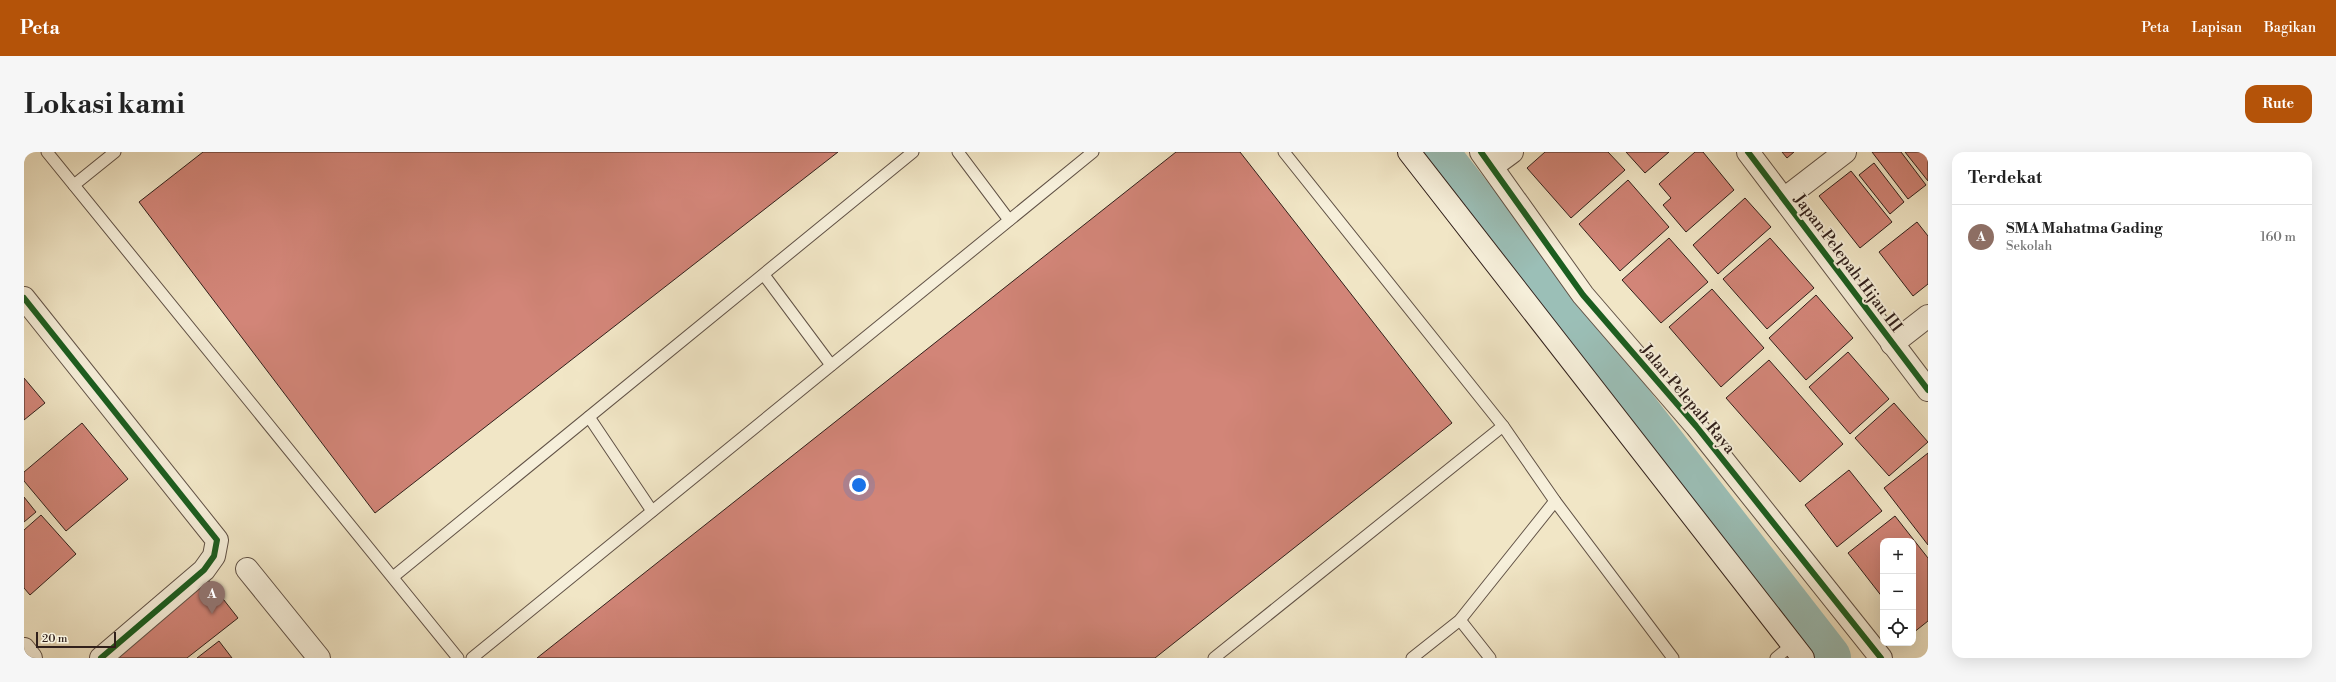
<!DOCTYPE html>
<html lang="id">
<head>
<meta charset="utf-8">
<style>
  body { margin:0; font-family:"Libre Bodoni",serif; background:#f6f6f6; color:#222 }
  .controls { position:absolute; right:12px; bottom:12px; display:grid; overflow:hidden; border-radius:8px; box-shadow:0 4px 16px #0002 }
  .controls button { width:36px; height:36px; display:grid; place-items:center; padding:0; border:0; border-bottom:1px solid #e0e0e0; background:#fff; color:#222; font:20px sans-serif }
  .scale { position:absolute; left:12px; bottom:10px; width:80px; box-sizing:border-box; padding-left:4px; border:2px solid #31201b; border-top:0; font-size:11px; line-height:14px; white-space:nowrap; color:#31201b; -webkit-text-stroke:3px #f6efda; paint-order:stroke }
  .you { position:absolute; left:835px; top:333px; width:14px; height:14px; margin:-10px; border:3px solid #fff; border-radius:50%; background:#1a73e8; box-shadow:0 0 0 6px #1a73e833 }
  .badge { display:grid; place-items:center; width:26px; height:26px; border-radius:50%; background:#b45309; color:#fff; font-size:13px; font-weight:700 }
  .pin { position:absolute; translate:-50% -33px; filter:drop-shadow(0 1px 2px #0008) }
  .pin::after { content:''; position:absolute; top:21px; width:14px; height:12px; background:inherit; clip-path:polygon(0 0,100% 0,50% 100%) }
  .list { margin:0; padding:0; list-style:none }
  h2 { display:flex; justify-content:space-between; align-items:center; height:52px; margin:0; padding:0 16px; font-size:17px }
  h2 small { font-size:13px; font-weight:400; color:#767676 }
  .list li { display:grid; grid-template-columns:26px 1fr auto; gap:12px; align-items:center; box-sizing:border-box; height:64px; padding:0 16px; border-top:1px solid #e0e0e0 }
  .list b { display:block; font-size:15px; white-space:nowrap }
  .list p { margin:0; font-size:13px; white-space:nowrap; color:#767676 }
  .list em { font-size:13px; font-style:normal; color:#767676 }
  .icon { flex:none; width:22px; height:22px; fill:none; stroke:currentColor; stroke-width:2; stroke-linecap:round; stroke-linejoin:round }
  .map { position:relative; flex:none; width:1904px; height:506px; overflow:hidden; border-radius:12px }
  header { display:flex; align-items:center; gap:24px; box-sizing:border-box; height:56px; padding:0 20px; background:#b45309; color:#fff }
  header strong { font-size:19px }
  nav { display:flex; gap:22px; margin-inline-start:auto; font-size:14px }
  .intro { display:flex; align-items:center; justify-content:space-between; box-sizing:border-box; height:96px; padding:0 24px }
  h1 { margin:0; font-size:28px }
  .button { padding:10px 18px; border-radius:12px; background:#b45309; color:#fff; font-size:14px; font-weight:700 }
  main { display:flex; gap:24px; padding:0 24px }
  aside { flex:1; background:#fff; border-radius:12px; box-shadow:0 4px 16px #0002 }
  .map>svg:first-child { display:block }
</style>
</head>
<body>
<header>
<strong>Peta</strong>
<nav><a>Peta</a><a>Lapisan</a><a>Bagikan</a></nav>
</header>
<div class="intro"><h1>Lokasi kami</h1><a class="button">Rute</a></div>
<main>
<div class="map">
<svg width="1904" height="506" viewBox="0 0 1904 506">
  <rect width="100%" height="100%" fill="#f1e6c6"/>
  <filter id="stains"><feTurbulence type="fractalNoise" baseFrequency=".005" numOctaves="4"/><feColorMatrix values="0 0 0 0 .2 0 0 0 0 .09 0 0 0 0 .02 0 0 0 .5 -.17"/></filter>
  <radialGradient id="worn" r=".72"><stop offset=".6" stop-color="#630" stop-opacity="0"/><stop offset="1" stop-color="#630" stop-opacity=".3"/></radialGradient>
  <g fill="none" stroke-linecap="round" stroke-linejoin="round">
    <!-- river -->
    <path stroke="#9bbfb7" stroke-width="48" d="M1410 0 1803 506"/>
  </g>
  <!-- building -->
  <g fill="#d28578" stroke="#31201b">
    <path d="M179 0H814L351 361 115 50Z"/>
    <path d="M1152 0H1216L1428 271 1131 506H513Z"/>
    <path d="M1521 0H1584L1601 18 1547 66 1503 16Z"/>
    <path d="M1602 0H1645L1621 21Z"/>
    <path d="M1671 0H1679L1710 38 1662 80 1639 53 1647 46 1635 32Z"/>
    <path d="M1758 0H1770L1763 6Z"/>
    <path d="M1848 0H1877L1902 33 1884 47Z"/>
    <path d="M1881 0H1904V29Z"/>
    <path d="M1850 11 1880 50 1866 62 1835 23Z"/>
    <path d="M1827 19 1868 70 1836 96 1795 44Z"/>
    <path d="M1604 28 1645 75 1596 119 1555 72Z"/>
    <path d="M1721 46 1747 75 1694 122 1669 93Z"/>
    <path d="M1893 70 1904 84V132L1889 144 1855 100Z"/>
    <path d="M1645 86 1684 130 1637 171 1598 128Z"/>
    <path d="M1746 86 1790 136 1743 177 1699 127Z"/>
    <path d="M1688 137 1740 196 1697 235 1645 175Z"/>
    <path d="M1792 143 1829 186 1782 228 1745 186Z"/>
    <path d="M1824 200 1865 247 1826 282 1785 235Z"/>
    <path d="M1745 208 1819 292 1776 330 1702 246Z"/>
    <path d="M0 226 21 251 0 268Z"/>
    <path d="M1870 251 1904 290 1865 324 1831 286Z"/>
    <path d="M58 271 104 327 42 379 0 329V320Z"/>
    <path d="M1904 301V393L1860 336Z"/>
    <path d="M1825 318 1858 359 1813 395 1781 353Z"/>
    <path d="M0 345 12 360 0 370Z"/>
    <path d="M17 363 52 402 6 443 0 436V378Z"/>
    <path d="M1871 364 1904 406V469L1889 481V389H1859V446L1824 401Z"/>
    <path d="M185 429 214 466 163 506H86Z"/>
    <path d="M195 489 208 506H173Z"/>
  </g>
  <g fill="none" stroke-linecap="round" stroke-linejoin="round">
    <defs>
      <g id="lane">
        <path d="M23 0 434 506"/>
        <path d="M934 0 985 68"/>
        <path d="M1260 0 1479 274 1531 349 1649 506"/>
        <path d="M50 33 91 0"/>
        <path d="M740 123 807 213"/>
        <path d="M565 265 628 359"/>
        <path d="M369 425 889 0"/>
        <path d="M1436 468 1466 506"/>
        <path d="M448 506 1069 0"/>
        <path d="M1190 506 1479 274"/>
        <path d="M1388 506 1436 468 1531 349"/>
        <path d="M1752 506 1769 492"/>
      </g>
      <g id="street">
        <path d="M1457 0 1559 143 1672 274 1857 506"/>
        <path d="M1724 0 1904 238"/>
        <path d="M1469 14 1488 0"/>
        <path d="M1760 47 1821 0"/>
        <path d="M0 146 193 388 190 404 180 418 77 506"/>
        <path d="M1868 192 1904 164"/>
        <path d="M223 417 295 506"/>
        <path d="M0 497 7 506"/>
      </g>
      <path id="secondary" d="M1385 0 1779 506"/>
    </defs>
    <!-- lane casing -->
    <use href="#lane" stroke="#615246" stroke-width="13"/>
    <!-- street casing -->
    <use href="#street" stroke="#615246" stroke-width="24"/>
    <!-- secondary casing -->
    <use href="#secondary" stroke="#31201b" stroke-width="24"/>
    <!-- lane -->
    <use href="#lane" stroke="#f6efda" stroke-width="11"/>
    <!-- street -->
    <use href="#street" stroke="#f6efda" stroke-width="22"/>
    <!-- secondary -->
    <use href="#secondary" stroke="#f6efda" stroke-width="22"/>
    <defs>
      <g id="cycleway">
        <path d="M1457 0 1559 143 1672 274 1857 506"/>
        <path d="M1724 0 1904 238"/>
        <path d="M0 146 193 388 190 404 180 418 77 506"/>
      </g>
    </defs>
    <!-- cycleway casing -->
    <use href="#cycleway" stroke="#f6efda" stroke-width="8"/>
    <!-- cycleway -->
    <use href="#cycleway" stroke="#1b5e20" stroke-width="6"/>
  </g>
  <g text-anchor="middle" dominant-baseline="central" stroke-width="4" stroke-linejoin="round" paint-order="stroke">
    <!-- street labels -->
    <g font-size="16" fill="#31201b" stroke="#f6efda">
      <text transform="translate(1824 111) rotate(53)">Japan Pelepah Hijau III</text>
      <text transform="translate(1664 247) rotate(50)">Jalan Pelepah Raya</text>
    </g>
  </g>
  <rect width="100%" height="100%" filter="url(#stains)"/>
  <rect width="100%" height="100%" fill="url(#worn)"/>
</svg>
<div class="controls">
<button>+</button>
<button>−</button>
<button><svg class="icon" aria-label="locate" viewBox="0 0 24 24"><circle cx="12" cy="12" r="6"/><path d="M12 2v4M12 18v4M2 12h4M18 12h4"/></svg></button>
</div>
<div class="scale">20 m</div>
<div class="you"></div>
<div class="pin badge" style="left:188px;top:462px;background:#8d6e63">A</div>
</div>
<aside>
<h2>Terdekat<small></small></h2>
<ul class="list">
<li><span class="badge" style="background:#8d6e63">A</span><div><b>SMA Mahatma Gading</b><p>Sekolah</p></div><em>160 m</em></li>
</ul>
</aside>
</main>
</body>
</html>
